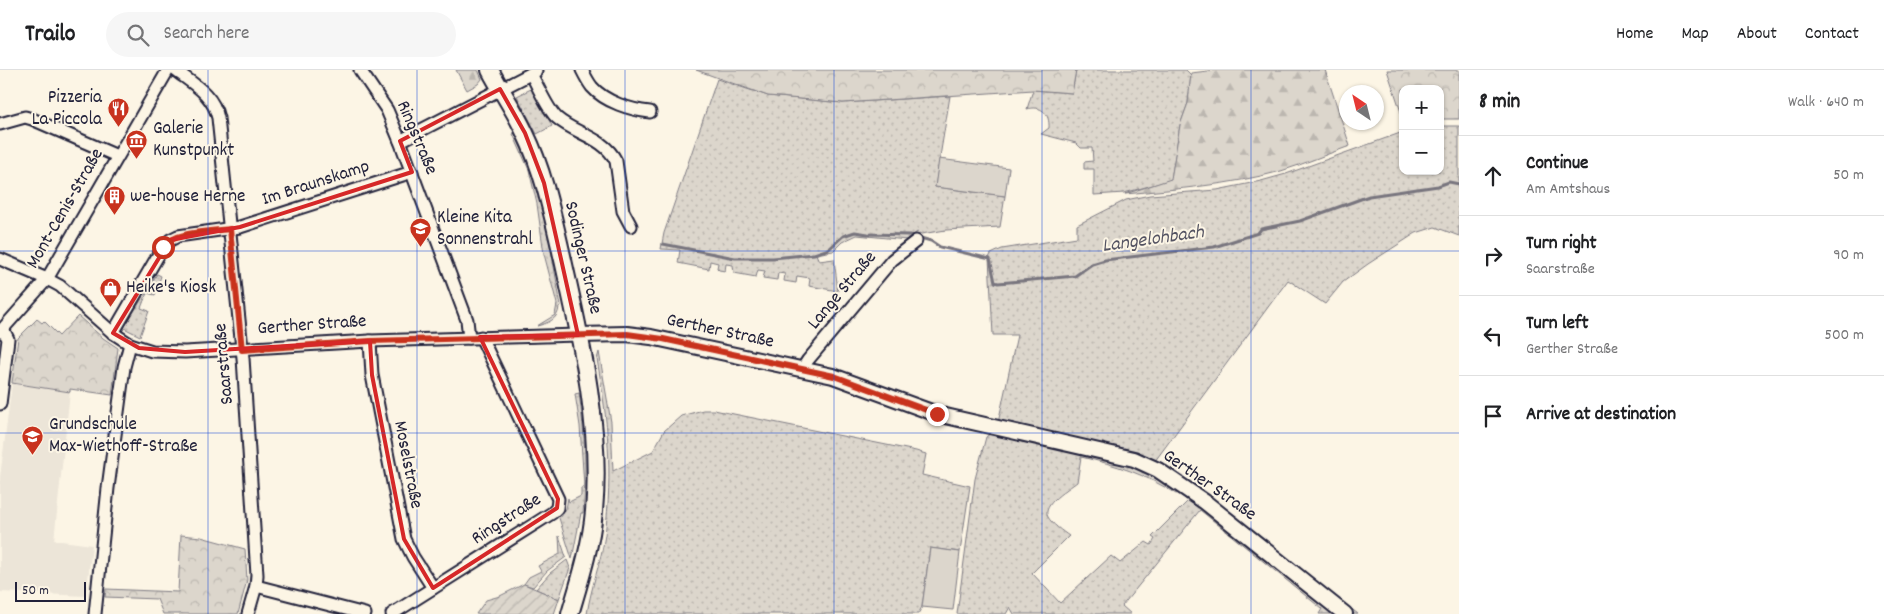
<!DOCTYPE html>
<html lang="en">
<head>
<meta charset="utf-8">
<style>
  body { margin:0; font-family:Dekko,sans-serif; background:#f6f6f6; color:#202124 }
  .controls { position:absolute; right:15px; top:15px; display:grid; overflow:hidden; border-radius:10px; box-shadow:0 1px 4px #0004 }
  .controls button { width:45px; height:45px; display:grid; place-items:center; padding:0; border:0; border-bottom:1px solid #e0e0e0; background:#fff; color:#202124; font:25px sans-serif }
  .compass { position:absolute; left:1339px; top:15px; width:45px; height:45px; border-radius:50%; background:#fff; box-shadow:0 1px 4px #0004; rotate:325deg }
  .scale { position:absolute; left:15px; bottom:12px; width:71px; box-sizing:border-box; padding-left:5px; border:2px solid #22223b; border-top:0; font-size:14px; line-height:18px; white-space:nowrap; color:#22223b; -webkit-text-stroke:4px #fcf5e5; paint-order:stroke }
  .stop { position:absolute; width:15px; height:15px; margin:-11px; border:4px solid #c8321e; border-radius:50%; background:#fff }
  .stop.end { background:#c8321e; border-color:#fff; box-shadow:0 1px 5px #0008 }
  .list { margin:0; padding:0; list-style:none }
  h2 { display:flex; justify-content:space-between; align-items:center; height:65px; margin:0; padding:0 20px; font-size:21px }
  h2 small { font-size:16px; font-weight:400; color:#757577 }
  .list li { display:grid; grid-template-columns:32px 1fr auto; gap:15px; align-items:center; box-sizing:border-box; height:80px; padding:0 20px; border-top:1px solid #e0e0e0 }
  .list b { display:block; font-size:19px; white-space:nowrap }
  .list p { margin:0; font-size:16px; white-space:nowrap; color:#757577 }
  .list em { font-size:16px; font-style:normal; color:#757577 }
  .icon { flex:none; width:28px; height:28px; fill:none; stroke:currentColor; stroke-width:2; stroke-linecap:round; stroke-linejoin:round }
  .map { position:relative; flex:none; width:1459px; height:544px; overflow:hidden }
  header { display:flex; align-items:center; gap:30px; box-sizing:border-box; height:70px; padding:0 25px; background:#fff; border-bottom:1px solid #e0e0e0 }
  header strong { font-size:24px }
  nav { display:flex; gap:28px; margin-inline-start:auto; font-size:18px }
  .search { width:350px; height:45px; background:#f6f6f6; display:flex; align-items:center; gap:12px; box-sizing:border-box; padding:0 18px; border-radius:28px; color:#757577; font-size:19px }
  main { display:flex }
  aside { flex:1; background:#fff }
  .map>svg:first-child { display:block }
</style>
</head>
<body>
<header>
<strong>Trailo</strong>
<div class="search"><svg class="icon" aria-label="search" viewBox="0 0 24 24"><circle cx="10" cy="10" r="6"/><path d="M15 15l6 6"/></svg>Search here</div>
<nav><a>Home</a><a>Map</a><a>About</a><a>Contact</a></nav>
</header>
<main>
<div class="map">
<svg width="1459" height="544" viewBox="0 0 1459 544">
  <defs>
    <pattern id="grass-dots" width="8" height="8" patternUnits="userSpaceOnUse" patternTransform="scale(1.25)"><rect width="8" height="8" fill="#dcd6cc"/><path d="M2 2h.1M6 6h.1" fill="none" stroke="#bcb7b0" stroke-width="1.8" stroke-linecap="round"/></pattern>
    <pattern id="forest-firs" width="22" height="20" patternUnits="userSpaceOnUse" patternTransform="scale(1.25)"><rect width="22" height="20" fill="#dcd6cc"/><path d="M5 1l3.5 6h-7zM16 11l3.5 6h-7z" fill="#bcb7b0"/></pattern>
    <pattern id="park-crowns" width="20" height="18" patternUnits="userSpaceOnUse" patternTransform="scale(1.25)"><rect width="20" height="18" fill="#dcd6cc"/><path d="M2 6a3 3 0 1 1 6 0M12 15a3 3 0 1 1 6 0" fill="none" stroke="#bcb7b0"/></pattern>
    <pattern id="garden-furrows" width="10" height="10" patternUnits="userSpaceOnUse" patternTransform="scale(1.25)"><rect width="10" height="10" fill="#dcd6cc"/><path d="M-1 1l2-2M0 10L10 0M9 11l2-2" fill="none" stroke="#bcb7b0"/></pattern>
  </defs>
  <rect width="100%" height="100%" fill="#fcf5e5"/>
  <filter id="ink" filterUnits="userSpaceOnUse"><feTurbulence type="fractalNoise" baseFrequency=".02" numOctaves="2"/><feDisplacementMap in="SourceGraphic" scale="10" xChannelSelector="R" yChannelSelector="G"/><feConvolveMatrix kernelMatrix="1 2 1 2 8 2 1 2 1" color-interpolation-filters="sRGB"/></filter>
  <g filter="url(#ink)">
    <!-- built -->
    <path fill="#ece5d8" d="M12 313 70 322 54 470 92 475 86 526 0 522V407Z"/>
    <!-- grass -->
    <g fill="url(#grass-dots)" stroke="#7f7c84" fill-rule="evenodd">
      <path d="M1076 0H1186L1191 5 1188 33 1180 55 1171 110 1124 123 1094 125V99H1084V92L1093 91 1092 78H1081L1076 73 1041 64 1049 58C1050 43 1041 35 1027 39L1033 20 1072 23Z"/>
      <path d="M717 9 768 26 843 33 950 26 935 117 1005 126 1000 157 946 160 921 164 917 162 907 170 857 165 842 172 833 181 816 184 819 191 834 189 838 221 809 216 810 208 797 206 796 213 784 211 785 204 778 203 777 210 763 208 765 201 758 200 756 207 734 203 733 195 726 194 725 201 719 200 717 198 718 193 710 191 709 199 678 193 680 180 661 179 664 163Z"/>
      <path d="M533 18 552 56 537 64 517 26Z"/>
      <path d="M1440 56H1459V166L1435 157 1416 163 1368 194 1343 212 1325 234 1288 210 1155 391 1191 413 1358 544H1319L1322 539 1200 440 1122 536 1131 544H1014L1010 537 1006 544H957L975 409 986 367 991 363 998 353 1017 265H993L989 188 991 184 1002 179 1077 167V155L1126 130 1150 125 1217 120 1261 111 1286 104 1403 62V101H1440ZM1081 387C1117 395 1145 404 1176 424L1178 423 1188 431 1152 467 1155 469 1151 475 1146 472 1120 493 1111 486 1060 533 1032 503 1069 466C1062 461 1052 454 1048 447 1041 435 1068 419 1077 412Z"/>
      <path d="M516 62 527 84 543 135 561 236 559 237C558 250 548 253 537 256L555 245 557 234 544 184 537 134 529 100 513 64Z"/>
      <path d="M157 204 161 206 155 225 147 223 141 238 149 241 140 266 124 258Z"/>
      <path d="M599 282 611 352 613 401 653 381 664 361 681 346 703 340H714L916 381 926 384 922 405 970 416 960 482 930 478 922 537 918 544H587C591 517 601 492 605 465 613 401 608 352 597 289Z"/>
      <path d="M579 323C585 364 587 403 583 443H581L572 489 559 448 566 439 568 428 569 432 581 426V418L584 416 580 356 575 324Z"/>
      <path d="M559 466 566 487 547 501 533 517 524 514 529 507 541 501 538 496 560 484Z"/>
      <path d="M567 490 570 498 559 529 536 519 550 503Z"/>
    </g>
    <!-- forest -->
    <g fill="url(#forest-firs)" stroke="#7f7c84">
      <path d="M456 0H478L482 9 478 14 467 20Z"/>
      <path d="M1216 0H1325L1350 76C1327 84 1304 94 1281 101 1230 115 1177 119 1125 124L1171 109 1180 55 1188 33 1191 3Z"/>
    </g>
    <!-- park -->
    <g fill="url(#park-crowns)" stroke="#7f7c84">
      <path d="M696 0H1076L1072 23 1033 20 843 33 768 26Z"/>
      <path d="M1387 0H1459V49H1440V19H1403V48Z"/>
      <path d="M78 246 103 268 118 278 112 325 70 319V322L12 313 18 268 37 249 42 253 44 251 59 266Z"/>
      <path d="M181 465 201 467 245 479 247 510 238 544H163L157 529 105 527 106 519 178 522Z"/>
    </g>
    <!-- garden -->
    <path fill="url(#garden-furrows)" stroke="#7f7c84" d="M524 514 559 529 554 544H476L486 530 500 526Z"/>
    <!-- pitch -->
    <g fill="#dcd6cc" stroke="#7f7c84">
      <path d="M939 89 1009 98 1005 126 935 117Z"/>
      <path d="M930 478 960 482 953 540 922 537Z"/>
    </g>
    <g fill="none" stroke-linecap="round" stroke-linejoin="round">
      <!-- stream -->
      <path stroke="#78757e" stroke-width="3" d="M663 174 735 188H773L814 184 829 179 843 166 855 162 868 164 910 165 931 171 940 177 990 189 995 212 998 213 1075 206 1092 194 1105 190 1214 177 1258 163 1261 159 1300 151 1369 126 1438 116 1449 112 1459 114"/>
      <defs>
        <g id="minor">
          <path d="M175 0C193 14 213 24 218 48L243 288 257 505 256 516 248 544"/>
          <path d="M360 0 387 40 400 71 467 250 469 268"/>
          <path d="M582 0C585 6 588 12 592 17 605 32 631 40 650 42"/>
          <path d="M531 4C538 16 547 39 557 48 575 64 604 67 616 91L623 141 631 156"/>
          <path d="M0 54 25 47 32 49 117 86"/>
          <path d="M400 71 536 1"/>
          <path d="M0 189 47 209 60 216 113 263 130 274 152 281 185 282 370 271 578 265"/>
          <path d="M0 262 47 209 168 0"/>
          <path d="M113 263 163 177 170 170 178 166 240 157 412 102"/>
          <path d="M370 271 372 305 404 469 413 487 433 518"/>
          <path d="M802 299 808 290 892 190 916 171"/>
          <path d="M0 334 8 269 3 259"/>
          <path d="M256 516 365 544"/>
          <path d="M95 544 108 418 124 297 130 274"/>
          <path d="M392 544 552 443 557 438 558 429 481 267"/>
        </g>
        <path id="tertiary" d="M578 265 627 264 651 267 833 306 937 344 1134 389 1158 400 1205 432 1345 544"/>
        <path id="secondary" d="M490 0C501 21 515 41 525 63 544 102 553 147 563 190 581 270 602 358 594 441 591 476 580 510 570 544"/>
      </defs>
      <!-- minor casing -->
      <use href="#minor" stroke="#22223b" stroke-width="15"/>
      <!-- tertiary casing -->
      <use href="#tertiary" stroke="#22223b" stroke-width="18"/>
      <!-- secondary casing -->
      <use href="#secondary" stroke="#22223b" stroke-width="20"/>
      <!-- minor -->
      <use href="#minor" stroke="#fcf5e5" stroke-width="11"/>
      <!-- tertiary -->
      <use href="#tertiary" stroke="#fcf5e5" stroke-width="14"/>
      <!-- secondary -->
      <use href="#secondary" stroke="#fcf5e5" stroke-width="16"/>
    </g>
  </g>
  <g fill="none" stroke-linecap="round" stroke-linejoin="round" filter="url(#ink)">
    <!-- route -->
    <path stroke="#c8321e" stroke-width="6" d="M163 177C175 161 212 161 230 159L242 280 370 271 627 264 663 269 834 306 937 344"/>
  </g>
  <!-- marked area -->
  <path fill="none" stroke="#d62828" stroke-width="4" stroke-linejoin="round" d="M500 19 525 63 544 113 578 265 480 267 558 429 557 438 433 518 404 469 372 305 370 271 185 282 139 278 113 263 170 170 240 157 412 102 400 71Z"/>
  <!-- grid -->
  <path fill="none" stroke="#1d4ed8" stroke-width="1" stroke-opacity="0.55" d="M208 0V544M417 0V544M625 0V544M834 0V544M1042 0V544M1251 0V544M0 181H1459M0 363H1459"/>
  <!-- icons -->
  <defs>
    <symbol id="restaurant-pin" viewBox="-11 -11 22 30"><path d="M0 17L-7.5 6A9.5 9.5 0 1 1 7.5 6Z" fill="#c8321e" stroke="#fcf5e5"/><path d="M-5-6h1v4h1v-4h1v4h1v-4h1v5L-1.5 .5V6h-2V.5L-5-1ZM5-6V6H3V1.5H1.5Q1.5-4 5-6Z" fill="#fff"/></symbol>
    <symbol id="museum-pin" viewBox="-11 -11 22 30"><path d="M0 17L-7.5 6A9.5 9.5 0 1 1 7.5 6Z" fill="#c8321e" stroke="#fcf5e5"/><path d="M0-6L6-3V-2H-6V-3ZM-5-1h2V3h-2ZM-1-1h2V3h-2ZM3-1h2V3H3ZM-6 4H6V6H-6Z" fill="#fff"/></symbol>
    <symbol id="building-pin" viewBox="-11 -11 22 30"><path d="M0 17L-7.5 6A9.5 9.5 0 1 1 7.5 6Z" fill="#c8321e" stroke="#fcf5e5"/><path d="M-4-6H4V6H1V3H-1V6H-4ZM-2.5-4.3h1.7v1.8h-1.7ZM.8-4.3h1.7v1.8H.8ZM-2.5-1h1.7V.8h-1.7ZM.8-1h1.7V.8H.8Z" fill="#fff"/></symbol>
    <symbol id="school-pin" viewBox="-11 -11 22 30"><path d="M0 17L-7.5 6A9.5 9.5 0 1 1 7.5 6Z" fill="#c8321e" stroke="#fcf5e5"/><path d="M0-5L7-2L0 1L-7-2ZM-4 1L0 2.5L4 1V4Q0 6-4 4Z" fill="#fff"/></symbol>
    <symbol id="shop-pin" viewBox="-11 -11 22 30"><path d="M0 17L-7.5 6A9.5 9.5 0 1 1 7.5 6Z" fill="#c8321e" stroke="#fcf5e5"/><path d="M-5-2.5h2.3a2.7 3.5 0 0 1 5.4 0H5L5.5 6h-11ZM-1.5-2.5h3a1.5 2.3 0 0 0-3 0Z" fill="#fff"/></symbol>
  </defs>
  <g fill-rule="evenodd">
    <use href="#restaurant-pin" x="106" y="26" width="25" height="34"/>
    <use href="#museum-pin" x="124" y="58" width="25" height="34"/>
    <use href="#building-pin" x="102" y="114" width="25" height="34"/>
    <use href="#school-pin" x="408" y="146" width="25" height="34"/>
    <use href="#shop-pin" x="98" y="206" width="25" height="34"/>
    <use href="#school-pin" x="20" y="354" width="25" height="34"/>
  </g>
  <g text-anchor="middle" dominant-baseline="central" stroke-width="4" stroke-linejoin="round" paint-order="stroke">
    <!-- poi labels -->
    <g font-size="19" fill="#22223b" stroke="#fcf5e5" text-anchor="start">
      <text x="102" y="28" text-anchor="end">Pizzeria<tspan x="102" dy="22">La Piccola</tspan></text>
      <text x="153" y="59">Galerie<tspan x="153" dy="22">Kunstpunkt</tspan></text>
      <text x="130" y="127">we-house Herne</text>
      <text x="437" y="148">Kleine Kita<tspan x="437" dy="22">Sonnenstrahl</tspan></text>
      <text x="126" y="218">Heike's Kiosk</text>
      <text x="49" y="355">Grundschule<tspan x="49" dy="22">Max-Wiethoff-Straße</tspan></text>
    </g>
    <!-- street labels -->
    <g font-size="19" fill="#22223b" stroke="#fcf5e5">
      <text transform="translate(416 68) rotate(67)">Ringstraße</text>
      <text transform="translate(316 114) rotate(-18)">Im Braunskamp</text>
      <text transform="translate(66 139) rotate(-60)">Mont-Cenis-Straße</text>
      <text transform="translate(582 188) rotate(77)">Sodinger Straße</text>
      <text transform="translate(843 221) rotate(-50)">Lange Straße</text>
      <text transform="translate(312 256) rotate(-4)">Gerther Straße</text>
      <text transform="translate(720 262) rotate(12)">Gerther Straße</text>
      <text transform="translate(225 294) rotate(-95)">Saarstraße</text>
      <text transform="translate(407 395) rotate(79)">Moselstraße</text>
      <text transform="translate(1209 416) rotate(35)">Gerther Straße</text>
      <text transform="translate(507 450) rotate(-33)">Ringstraße</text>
    </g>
    <!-- water labels -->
    <g font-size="20" font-style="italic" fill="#545362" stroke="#fcf5e5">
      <text transform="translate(1153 170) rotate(-8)">Langelohbach</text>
    </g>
  </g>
</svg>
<div class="controls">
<button>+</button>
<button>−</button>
</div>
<svg class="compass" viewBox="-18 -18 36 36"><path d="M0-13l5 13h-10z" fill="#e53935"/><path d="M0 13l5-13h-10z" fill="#757577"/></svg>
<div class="scale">50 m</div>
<div class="stop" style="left:163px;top:177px"></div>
<div class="stop end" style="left:937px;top:344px"></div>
</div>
<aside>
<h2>8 min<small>Walk · 640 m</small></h2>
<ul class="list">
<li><svg class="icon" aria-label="ahead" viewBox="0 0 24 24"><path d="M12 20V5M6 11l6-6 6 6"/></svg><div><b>Continue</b><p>Am Amtshaus</p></div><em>50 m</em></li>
<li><svg class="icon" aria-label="right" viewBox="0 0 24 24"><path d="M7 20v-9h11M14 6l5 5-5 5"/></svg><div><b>Turn right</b><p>Saarstraße</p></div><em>90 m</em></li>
<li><svg class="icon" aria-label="left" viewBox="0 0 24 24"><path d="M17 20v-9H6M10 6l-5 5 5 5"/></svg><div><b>Turn left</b><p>Gerther Straße</p></div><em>500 m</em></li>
<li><svg class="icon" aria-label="arrive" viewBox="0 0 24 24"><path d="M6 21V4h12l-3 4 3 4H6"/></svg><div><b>Arrive at destination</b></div></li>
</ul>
</aside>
</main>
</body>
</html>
